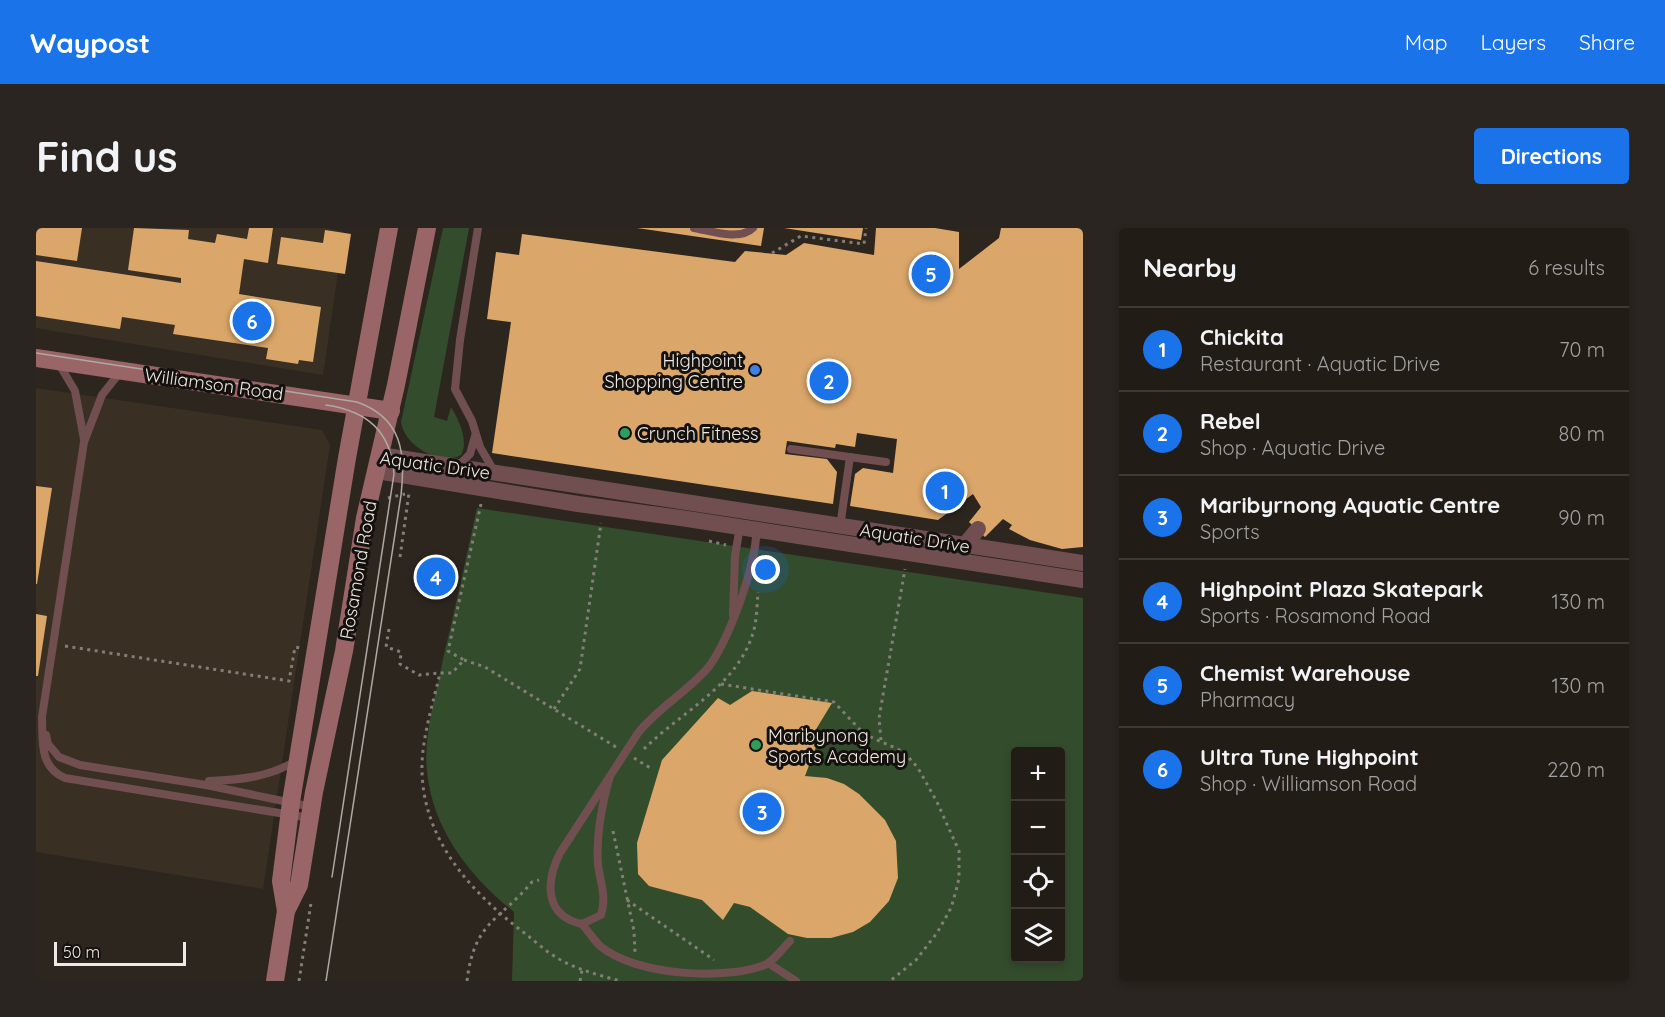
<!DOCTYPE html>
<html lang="en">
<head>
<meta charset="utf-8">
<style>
  body { margin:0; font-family:Quicksand,sans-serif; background:#2a2520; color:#f1f3f6 }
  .controls { position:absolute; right:18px; bottom:18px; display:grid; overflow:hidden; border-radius:6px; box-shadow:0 3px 9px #0003 }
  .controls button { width:54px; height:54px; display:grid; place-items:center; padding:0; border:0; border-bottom:2px solid #3f3a36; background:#221c17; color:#f1f3f6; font:30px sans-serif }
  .scale { position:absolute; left:18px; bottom:15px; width:132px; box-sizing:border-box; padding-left:6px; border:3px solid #eee9e5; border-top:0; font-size:16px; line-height:21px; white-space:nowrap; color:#eee9e5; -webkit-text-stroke:4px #13100d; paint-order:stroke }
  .you { position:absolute; left:730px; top:342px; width:21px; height:21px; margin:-15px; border:4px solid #fff; border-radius:50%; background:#1a73e8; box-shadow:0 0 0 9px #1a73e833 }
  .badge { display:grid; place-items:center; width:39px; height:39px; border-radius:50%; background:#1a73e8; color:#fff; font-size:20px; font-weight:700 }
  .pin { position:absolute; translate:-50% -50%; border:3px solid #fff; box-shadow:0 2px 6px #0006 }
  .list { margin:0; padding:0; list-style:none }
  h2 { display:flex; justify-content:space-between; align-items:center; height:78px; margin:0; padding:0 24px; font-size:26px }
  h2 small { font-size:20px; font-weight:400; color:#a2a1a1 }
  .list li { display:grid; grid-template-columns:39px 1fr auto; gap:18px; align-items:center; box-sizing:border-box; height:84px; padding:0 24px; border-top:2px solid #3f3a36 }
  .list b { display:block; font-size:22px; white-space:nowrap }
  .list p { margin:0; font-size:20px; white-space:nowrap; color:#a2a1a1 }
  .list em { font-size:20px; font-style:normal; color:#a2a1a1 }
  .icon { flex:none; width:33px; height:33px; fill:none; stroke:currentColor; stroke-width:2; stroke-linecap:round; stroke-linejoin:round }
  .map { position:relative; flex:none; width:1047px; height:753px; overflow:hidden; border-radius:6px }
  header { display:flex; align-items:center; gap:36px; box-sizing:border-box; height:84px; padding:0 30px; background:#1a73e8; color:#fff }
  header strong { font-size:28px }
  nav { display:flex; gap:33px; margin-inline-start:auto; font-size:21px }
  .intro { display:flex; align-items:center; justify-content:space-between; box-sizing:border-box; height:144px; padding:0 36px }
  h1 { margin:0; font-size:42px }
  .button { padding:15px 27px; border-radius:6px; background:#1a73e8; color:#fff; font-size:21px; font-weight:700 }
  main { display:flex; gap:36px; padding:0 36px }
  aside { flex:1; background:#221c17; border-radius:6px; box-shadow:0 3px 9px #0003 }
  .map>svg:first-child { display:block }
</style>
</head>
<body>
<header>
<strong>Waypost</strong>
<nav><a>Map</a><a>Layers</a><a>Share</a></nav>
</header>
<div class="intro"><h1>Find us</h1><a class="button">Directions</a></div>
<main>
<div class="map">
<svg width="1047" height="753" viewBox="0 0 1047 753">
  <rect width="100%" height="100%" fill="#2d261f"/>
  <!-- built -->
  <g fill="#3a2f23">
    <path d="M0 0H289L308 4 287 147 0 100Z"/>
    <path d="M0 160 286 202 294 217 227 661 0 624Z"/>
  </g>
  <!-- green -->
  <g fill="#334c2c" fill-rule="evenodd">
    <path d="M407 0H433L398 189 411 193 415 179C423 192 433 213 425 227 404 239 368 217 365 194Z"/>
    <path d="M441 280 1047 370V753H476L478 684C434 649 397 602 391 544 387 507 400 467 407 431 419 381 430 330 441 280ZM980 524H1024V730H980Z"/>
  </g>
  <!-- building -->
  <g fill="#daa669">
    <path d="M0 0H46L41 33 0 27Z"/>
    <path d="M98 0 153 2 152 11 179 15 181 6 211 11 213 0H237L232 35 208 31 203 66 285 79 277 134 263 132 262 136 230 131 232 120 137 106 139 97 86 89 84 101 0 88V33L145 55V50L92 42Z"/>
    <path d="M601 0H728L725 18Z"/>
    <path d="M748 0H827L825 12Z"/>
    <path d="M840 0H899L923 4V41L963 10 965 0H1047V319L1026 321 994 312 973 301 976 297 967 291 949 309 933 294 945 279 937 266 902 292 814 278 819 246 827 240 857 245 861 211 821 205 819 219 800 216 799 220 751 213 749 226 791 231 801 244 797 276 456 225 475 94 451 91 460 24 483 27 486 6 699 34 709 23 750 27 768 15 838 27Z"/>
    <path d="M289 2 315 6 309 46 241 36 245 9 287 15Z"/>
    <path d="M0 258 16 260 1 356H0Z"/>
    <path d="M0 386 11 388 2 448H0Z"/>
    <path d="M716 463 796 475 779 503 785 506 769 548 791 550 808 556 823 566 849 592 860 613 862 650 853 673 834 694 817 704 795 710H771L752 706 714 679 698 675 687 692 666 672 613 658 602 646 601 615 626 532 682 470 694 477Z"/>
  </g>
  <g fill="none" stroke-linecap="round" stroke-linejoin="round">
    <!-- path -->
    <g stroke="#847e79" stroke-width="3" stroke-dasharray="3 4.5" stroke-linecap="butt">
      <path d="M736 25 765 8 828 16 830 0"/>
      <path d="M352 270 369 266"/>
      <path d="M445 276 412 423 428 432 416 445H404C397 476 385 512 386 544 388 615 438 667 491 707 501 715 512 725 523 731 542 742 563 747 584 753"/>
      <path d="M673 313 690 317"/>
      <path d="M364 329 373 265"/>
      <path d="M353 401 350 419 365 424 364 436 383 447 404 445"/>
      <path d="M29 418 253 453 259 419 264 420"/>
      <path d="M428 432 449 439 580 519"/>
      <path d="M685 456 798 474 828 506 868 524 882 540 901 574 923 623V650L920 663 915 680 901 705 880 732 854 753"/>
      <path d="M518 481 544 441 565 295"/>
      <path d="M845 512 843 490 869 341"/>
      <path d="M608 521C645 484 701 458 717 405 721 392 721 377 722 364"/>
      <path d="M598 530 616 541"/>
      <path d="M577 603 598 703 599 724"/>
      <path d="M591 672 678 732"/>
      <path d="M263 753 275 675"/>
      <path d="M431 753C438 694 462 694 496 654L503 652"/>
      <path d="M544 753 546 742"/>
    </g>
    <!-- lane -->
    <g stroke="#714f51" stroke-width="8">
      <path d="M442 0 424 112 419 161 436 193 444 219 458 243"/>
      <path d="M658 0C675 3 704 13 717 0"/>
      <path d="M23 136 39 163 48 211"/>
      <path d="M85 143 66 167 48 214 6 489C7 513 3 539 29 550L274 590"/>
      <path d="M755 221 850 234"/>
      <path d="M423 237 434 226 439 208"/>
      <path d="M804 299 814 229"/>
      <path d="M697 387 699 328 704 298"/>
      <path d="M10 507 12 516 23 529 44 537 170 557 276 579"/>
      <path d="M574 548C566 576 560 607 562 636 564 655 571 668 565 687L546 696C509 688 509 655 524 625L602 505C621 481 649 465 670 442 691 419 723 331 720 299"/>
      <path d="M173 553C204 552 235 549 261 532"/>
      <path d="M546 696C552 703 558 712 564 718 600 748 691 753 731 736 740 730 747 720 754 713"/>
      <path d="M732 735 760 753"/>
    </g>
    <!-- street -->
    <g stroke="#714f51" stroke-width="16">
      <path d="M344 227 1047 335"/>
      <path d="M341 243 542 276 645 290 1047 352"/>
      <path d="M928 318 942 301"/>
    </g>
    <!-- secondary -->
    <g stroke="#996567" stroke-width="18">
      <path d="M0 130 355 183"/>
      <path d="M250 683 245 653 255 574 311 230 353 0"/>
      <path d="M239 753 250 683 263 657 278 564 308 423 329 290 360 157 391 0"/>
    </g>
    <!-- tram -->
    <g stroke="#afa9a4" stroke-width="1.5">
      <path d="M0 125 321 174C366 190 370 225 365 267L290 753"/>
      <path d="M290 177C331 183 355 203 358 246L296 649"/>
    </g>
  </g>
  <!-- markers -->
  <circle fill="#3f7fe0" stroke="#13100d" stroke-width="2" cx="719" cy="142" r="6"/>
  <g fill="#2e9e5b" stroke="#13100d" stroke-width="2">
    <circle cx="589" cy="205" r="6"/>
    <circle cx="720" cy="517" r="6"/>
  </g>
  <g text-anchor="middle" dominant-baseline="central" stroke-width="6" stroke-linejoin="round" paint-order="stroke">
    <!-- poi labels -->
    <g font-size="18" fill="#eee9e5" stroke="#13100d" text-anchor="start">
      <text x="707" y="132" text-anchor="end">Highpoint<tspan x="707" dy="21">Shopping Centre</tspan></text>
      <text x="601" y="205">Crunch Fitness</text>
      <text x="732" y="507">Maribynong<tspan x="732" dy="21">Sports Academy</tspan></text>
    </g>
    <!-- street labels -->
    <g font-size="18" fill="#eee9e5" stroke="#13100d">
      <text transform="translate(178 156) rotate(8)">Williamson Road</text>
      <text transform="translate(399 237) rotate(8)">Aquatic Drive</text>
      <text transform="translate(879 310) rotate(9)">Aquatic Drive</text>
      <text transform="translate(322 342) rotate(-80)">Rosamond Road</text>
    </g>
  </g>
</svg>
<div class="controls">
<button>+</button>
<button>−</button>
<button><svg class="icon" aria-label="locate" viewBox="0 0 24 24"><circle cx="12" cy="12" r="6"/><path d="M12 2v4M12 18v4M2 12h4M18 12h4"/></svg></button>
<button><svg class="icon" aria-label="layers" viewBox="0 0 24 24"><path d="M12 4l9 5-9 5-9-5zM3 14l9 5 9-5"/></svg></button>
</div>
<div class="scale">50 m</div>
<div class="you"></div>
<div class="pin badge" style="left:909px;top:263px">1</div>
<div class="pin badge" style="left:793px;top:153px">2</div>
<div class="pin badge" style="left:726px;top:584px">3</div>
<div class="pin badge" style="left:400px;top:349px">4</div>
<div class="pin badge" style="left:895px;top:46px">5</div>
<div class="pin badge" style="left:216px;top:93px">6</div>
</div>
<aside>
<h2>Nearby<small>6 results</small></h2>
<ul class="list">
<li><span class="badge">1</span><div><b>Chickita</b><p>Restaurant · Aquatic Drive</p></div><em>70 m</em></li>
<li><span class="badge">2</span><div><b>Rebel</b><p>Shop · Aquatic Drive</p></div><em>80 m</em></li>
<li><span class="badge">3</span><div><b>Maribyrnong Aquatic Centre</b><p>Sports</p></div><em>90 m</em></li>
<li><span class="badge">4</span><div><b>Highpoint Plaza Skatepark</b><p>Sports · Rosamond Road</p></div><em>130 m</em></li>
<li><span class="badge">5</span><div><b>Chemist Warehouse</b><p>Pharmacy</p></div><em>130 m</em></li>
<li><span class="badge">6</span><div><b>Ultra Tune Highpoint</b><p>Shop · Williamson Road</p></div><em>220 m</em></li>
</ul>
</aside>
</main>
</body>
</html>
